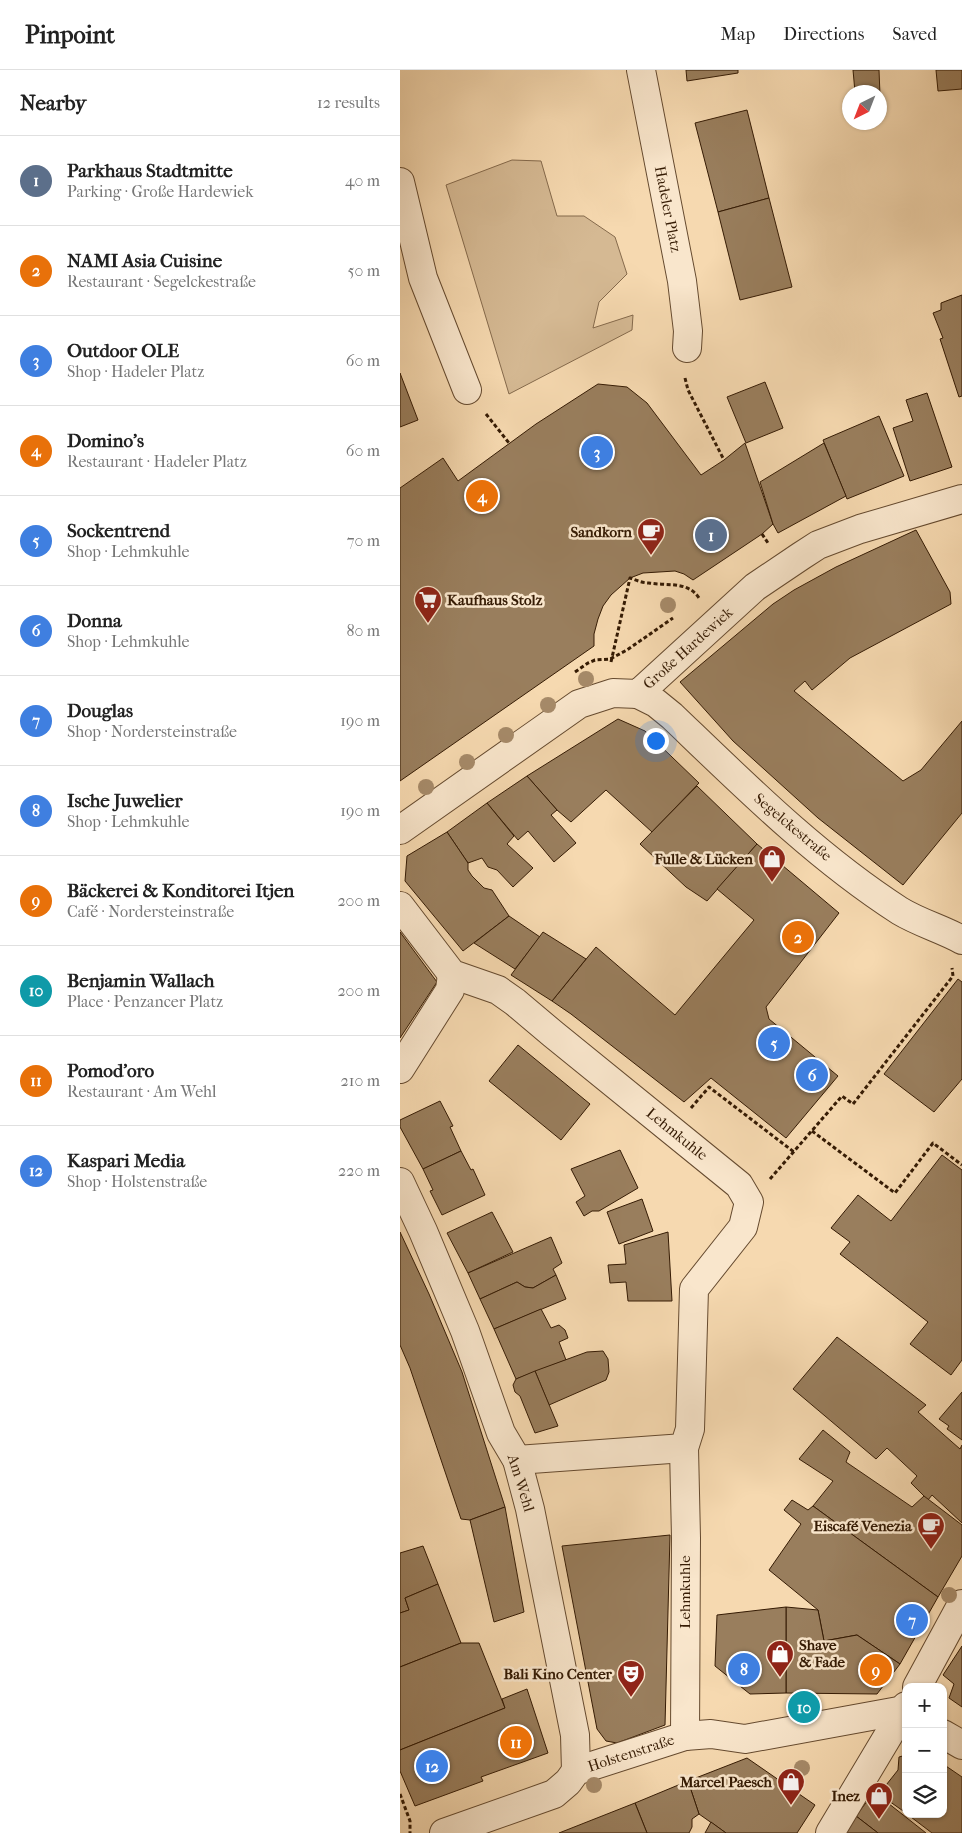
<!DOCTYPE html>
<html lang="en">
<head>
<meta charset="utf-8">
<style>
  body { margin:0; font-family:"IM FELL French Canon",serif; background:#f2f2f2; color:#222 }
  .controls { position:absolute; right:15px; bottom:15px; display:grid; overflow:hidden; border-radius:10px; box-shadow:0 1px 4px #0004 }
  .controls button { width:45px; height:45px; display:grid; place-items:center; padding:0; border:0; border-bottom:1px solid #e0e0e0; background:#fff; color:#222; font:25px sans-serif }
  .compass { position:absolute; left:442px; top:15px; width:45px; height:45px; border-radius:50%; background:#fff; box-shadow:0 1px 4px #0004; rotate:222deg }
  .you { position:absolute; left:255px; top:670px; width:18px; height:18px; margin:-12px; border:4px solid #fff; border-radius:50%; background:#1a73e8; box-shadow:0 0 0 8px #1a73e833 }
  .badge { display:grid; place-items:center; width:32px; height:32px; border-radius:50%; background:#ea580c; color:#fff; font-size:16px; font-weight:700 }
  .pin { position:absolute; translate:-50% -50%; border:2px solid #fff; box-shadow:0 1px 5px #0006 }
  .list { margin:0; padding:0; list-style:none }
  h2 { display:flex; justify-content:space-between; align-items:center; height:65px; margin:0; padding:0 20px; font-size:21px }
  h2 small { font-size:16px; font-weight:400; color:#767676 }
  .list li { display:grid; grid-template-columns:32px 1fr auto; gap:15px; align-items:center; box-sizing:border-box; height:90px; padding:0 20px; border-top:1px solid #e0e0e0 }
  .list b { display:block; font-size:19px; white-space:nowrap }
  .list p { margin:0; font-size:16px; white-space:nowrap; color:#767676 }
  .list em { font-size:16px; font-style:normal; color:#767676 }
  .icon { flex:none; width:28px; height:28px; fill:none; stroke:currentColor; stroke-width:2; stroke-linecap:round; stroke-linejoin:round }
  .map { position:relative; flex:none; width:562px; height:1763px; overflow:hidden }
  header { display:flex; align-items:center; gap:30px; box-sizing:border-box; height:70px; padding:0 25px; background:#fff; border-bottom:1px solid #e0e0e0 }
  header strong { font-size:24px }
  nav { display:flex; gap:28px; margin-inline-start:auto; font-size:18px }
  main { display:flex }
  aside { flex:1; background:#fff }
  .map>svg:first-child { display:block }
</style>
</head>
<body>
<header>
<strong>Pinpoint</strong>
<nav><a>Map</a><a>Directions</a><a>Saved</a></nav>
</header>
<main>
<aside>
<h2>Nearby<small>12 results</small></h2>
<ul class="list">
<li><span class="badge" style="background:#5c6f8a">1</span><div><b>Parkhaus Stadtmitte</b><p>Parking · Große Hardewiek</p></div><em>40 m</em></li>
<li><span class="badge" style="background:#e8710a">2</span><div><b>NAMI Asia Cuisine</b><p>Restaurant · Segelckestraße</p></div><em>50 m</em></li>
<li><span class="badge" style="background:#3f7fe0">3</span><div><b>Outdoor OLE</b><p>Shop · Hadeler Platz</p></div><em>60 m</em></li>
<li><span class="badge" style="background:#e8710a">4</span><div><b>Domino's</b><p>Restaurant · Hadeler Platz</p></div><em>60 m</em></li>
<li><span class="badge" style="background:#3f7fe0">5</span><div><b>Sockentrend</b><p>Shop · Lehmkuhle</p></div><em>70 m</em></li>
<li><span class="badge" style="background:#3f7fe0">6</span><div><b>Donna</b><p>Shop · Lehmkuhle</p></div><em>80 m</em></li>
<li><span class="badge" style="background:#3f7fe0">7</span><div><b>Douglas</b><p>Shop · Nordersteinstraße</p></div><em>190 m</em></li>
<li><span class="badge" style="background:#3f7fe0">8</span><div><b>Ische Juwelier</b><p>Shop · Lehmkuhle</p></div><em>190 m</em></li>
<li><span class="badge" style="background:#e8710a">9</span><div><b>Bäckerei &amp; Konditorei Itjen</b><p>Café · Nordersteinstraße</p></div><em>200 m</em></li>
<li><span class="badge" style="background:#0f9aa8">10</span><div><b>Benjamin Wallach</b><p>Place · Penzancer Platz</p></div><em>200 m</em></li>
<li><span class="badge" style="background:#e8710a">11</span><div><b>Pomod'oro</b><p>Restaurant · Am Wehl</p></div><em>210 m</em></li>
<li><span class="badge" style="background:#3f7fe0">12</span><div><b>Kaspari Media</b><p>Shop · Holstenstraße</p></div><em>220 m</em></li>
</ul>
</aside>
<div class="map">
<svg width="562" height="1763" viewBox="0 0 562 1763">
  <rect width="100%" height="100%" fill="#f6d9b0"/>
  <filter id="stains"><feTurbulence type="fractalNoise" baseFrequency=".004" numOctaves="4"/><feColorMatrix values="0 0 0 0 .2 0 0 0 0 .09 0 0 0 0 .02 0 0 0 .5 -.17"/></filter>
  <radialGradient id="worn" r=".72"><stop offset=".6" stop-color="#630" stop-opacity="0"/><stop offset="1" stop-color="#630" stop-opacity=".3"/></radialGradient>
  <!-- green -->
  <path fill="#d5b993" stroke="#856a4c" d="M112 90 141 91 157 146H184L215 167 227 204 199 232 193 258 233 245 232 260 109 324 46 115Z"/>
  <!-- building -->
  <g fill="#997e5d" stroke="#351b04">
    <path d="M286 0H338V3L287 11Z"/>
    <path d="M453 0H479L480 25V22H455Z"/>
    <path d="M536 0H562V19L538 21Z"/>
    <path d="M347 40 369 128 318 142 295 53Z"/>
    <path d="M369 128 392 217 340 230 318 142Z"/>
    <path d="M562 225V326L559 327 540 269 543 268 533 243 541 240V233Z"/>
    <path d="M0 303 18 350 0 357Z"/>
    <path d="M365 312 383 358 346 373 327 327Z"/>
    <path d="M198 314 227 317 247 333 301 405 324 390 345 373 373 454 362 464 293 510 284 504 275 501 243 503 230 508 211 525 203 536 198 549 194 564V576L0 711V418L43 388 58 411 136 354Z"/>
    <path d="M527 323 552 397 510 411 493 358 513 351 506 330Z"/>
    <path d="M479 346 504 406 447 429 423 370Z"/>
    <path d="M424 373 446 426 378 463 373 454 360 412Z"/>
    <path d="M516 460 550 522 551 534 450 588 412 620 405 611 394 621 503 711 521 700 562 651V743L503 815 418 748 333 671 280 612 373 534 394 520 436 497Z"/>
    <path d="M218 649 245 661 299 713 252 762 206 720 171 752 157 740 127 706Z"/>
    <path d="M127 706 157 740 151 745 176 773 154 792 128 761 118 770 87 733Z"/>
    <path d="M297 716 357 774 307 831 286 817 240 774Z"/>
    <path d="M87 733 114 766 107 774 133 798 113 817 97 800 88 797 82 788 68 793 47 762Z"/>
    <path d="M47 762 68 793V800L72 806 84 818 92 820 109 846 63 881 5 811 7 786Z"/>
    <path d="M357 774 439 843 366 937 369 949 438 1006 386 1068 311 1008 284 1032 171 944 152 931 196 877 275 945 354 850 317 819Z"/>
    <path d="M109 846 140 867 115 899 74 873Z"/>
    <path d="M0 862 37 912 0 968Z"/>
    <path d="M143 862 186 889 152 931 111 905Z"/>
    <path d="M558 909 562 912V1009L534 1042 484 1004Z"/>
    <path d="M118 975 190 1034 161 1070 89 1011Z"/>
    <path d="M40 1031 53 1056 50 1057 61 1081 23 1099 0 1057V1050Z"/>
    <path d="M220 1080 238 1118 199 1141H192L184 1146 176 1132 185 1126 171 1099Z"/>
    <path d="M61 1081 71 1100 73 1099 85 1125 42 1145 30 1121 33 1120 23 1099Z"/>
    <path d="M542 1085 562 1100V1290L551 1305 510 1274 528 1252 440 1184 450 1172 431 1158 458 1125 491 1151Z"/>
    <path d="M242 1129 253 1161 219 1174 207 1142Z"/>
    <path d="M92 1142 113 1182 68 1203 47 1163Z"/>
    <path d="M0 1162 29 1224 62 1302 105 1437 70 1450 61 1449 10 1298 0 1275Z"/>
    <path d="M268 1162 272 1231H228L226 1212 210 1213 208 1195 226 1194 224 1175Z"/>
    <path d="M151 1167 162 1193 153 1199 156 1205 133 1218 125 1217 117 1212 80 1229 68 1203Z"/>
    <path d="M156 1205 166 1229 94 1259 80 1229 117 1212 125 1217 133 1218Z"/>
    <path d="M141 1239 151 1258 159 1255 165 1260 168 1268 159 1272 166 1290 116 1309 94 1259Z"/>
    <path d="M437 1267 526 1335 518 1342 560 1379 562 1375V1453L532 1425 528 1430 511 1413 517 1406 487 1378 476 1389 393 1319Z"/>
    <path d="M203 1281 208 1289 209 1302 206 1310 149 1335 135 1301 187 1282Z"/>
    <path d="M135 1301 158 1356 135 1363 120 1326 115 1322 113 1315 116 1309Z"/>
    <path d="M562 1322V1370L547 1359 549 1356 539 1349Z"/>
    <path d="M423 1360 450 1382 446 1392 512 1437 524 1426 562 1455V1486L538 1527 413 1436 433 1411 399 1389Z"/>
    <path d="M392 1430 408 1440 413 1436 538 1527 500 1594 457 1565 424 1571 418 1540 369 1500 401 1454 384 1440Z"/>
    <path d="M105 1437 124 1542 94 1552 70 1450Z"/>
    <path d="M270 1465 265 1655 217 1673 206 1671 197 1659 162 1476Z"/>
    <path d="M23 1476 38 1514 5 1528 9 1540 0 1543V1483Z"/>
    <path d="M38 1514 61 1573 0 1597V1543L9 1540 5 1528Z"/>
    <path d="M386 1537 418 1540 424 1571 457 1565 500 1594 477 1624 386 1623Z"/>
    <path d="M386 1537V1623L350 1624 315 1596 317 1545Z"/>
    <path d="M61 1573H79L105 1638 0 1680V1597Z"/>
    <path d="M562 1576V1637L549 1628 554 1614 543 1605Z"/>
    <path d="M127 1619 148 1683 81 1707 83 1711 15 1736 0 1701V1680L105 1638 102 1629Z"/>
    <path d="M506 1685V1743L479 1724 498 1700 499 1687Z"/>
    <path d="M347 1688 415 1735 397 1763H326L299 1744 288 1711Z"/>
    <path d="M543 1694 562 1707V1763H532L507 1744H543Z"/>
    <path d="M288 1711 299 1744 292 1749V1757L289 1763H247L235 1733Z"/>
    <path d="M474 1722 526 1763H478L456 1746Z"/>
    <path d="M235 1733 247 1763H159Z"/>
    <path d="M456 1746 478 1763H444Z"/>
    <path d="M311 1752 326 1763H305Z"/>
  </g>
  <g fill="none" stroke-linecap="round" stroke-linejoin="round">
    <defs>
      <g id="street">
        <path d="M241 0 282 211 288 261 287 278"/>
        <path d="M0 112 23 208 67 320"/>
        <path d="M238 624 256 633 272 646C344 715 416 787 500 841 520 853 542 859 562 870"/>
        <path d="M0 760 179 634 213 623 238 624 355 517 401 486 418 475 460 459 562 429"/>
        <path d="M0 836 52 904 98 920 115 932 153 964 323 1102 339 1115 349 1132 343 1157 294 1219 290 1359 284 1378 117 1390"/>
        <path d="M0 999 50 920 52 904"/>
        <path d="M0 1112 23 1161 65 1261 101 1363 117 1390 130 1439 175 1665 176 1701"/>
        <path d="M284 1378 286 1468 285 1666"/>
        <path d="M517 1617 562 1534"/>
        <path d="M543 1664 562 1675"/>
        <path d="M44 1763 154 1724 168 1712 176 1701 285 1666 311 1664 345 1669 504 1640 506 1641"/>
        <path d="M430 1763 506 1636"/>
      </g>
    </defs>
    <!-- street casing -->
    <use href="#street" stroke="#654a2f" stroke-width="30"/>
    <!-- path -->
    <g stroke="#351b04" stroke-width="3" stroke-dasharray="4 2.5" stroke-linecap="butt">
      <path d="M285 308 288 320 324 390"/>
      <path d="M86 344 109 373"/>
      <path d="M362 464 368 473"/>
      <path d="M211 592 230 508C236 510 242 513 249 513 267 516 288 511 299 528"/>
      <path d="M175 602 188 593 195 590 210 589 227 580 273 548"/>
      <path d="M291 1038 309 1017 394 1082"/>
      <path d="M412 1061 495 1123 533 1073 562 1095"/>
      <path d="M370 1109 442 1026 453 1034 553 906 552 898"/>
      <path d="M0 1724 10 1751V1763"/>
    </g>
    <!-- street -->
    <use href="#street" stroke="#f9e6cc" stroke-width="28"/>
  </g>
  <!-- trees -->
  <g fill="#a68a69">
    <circle cx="268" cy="535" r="8"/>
    <circle cx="186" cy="609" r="8"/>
    <circle cx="148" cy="635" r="8"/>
    <circle cx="106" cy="665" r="8"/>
    <circle cx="67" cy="692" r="8"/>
    <circle cx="26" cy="717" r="8"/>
    <circle cx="549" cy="1525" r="8"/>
    <circle cx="402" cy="1698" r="8"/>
    <circle cx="194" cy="1715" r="8"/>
  </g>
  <!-- icons -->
  <defs>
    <symbol id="cafe-pin" viewBox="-11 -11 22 30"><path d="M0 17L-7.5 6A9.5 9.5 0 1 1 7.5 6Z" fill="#8f2418" stroke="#f9e6cc"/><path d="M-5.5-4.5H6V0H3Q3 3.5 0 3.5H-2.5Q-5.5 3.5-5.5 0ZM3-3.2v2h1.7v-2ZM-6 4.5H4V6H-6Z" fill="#fff"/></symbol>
    <symbol id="supermarket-pin" viewBox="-11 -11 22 30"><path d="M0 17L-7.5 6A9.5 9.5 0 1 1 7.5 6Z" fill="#8f2418" stroke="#f9e6cc"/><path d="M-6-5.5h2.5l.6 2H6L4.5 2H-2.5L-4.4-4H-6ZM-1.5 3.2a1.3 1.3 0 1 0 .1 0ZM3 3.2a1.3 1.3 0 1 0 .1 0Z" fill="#fff"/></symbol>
    <symbol id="shop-pin" viewBox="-11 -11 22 30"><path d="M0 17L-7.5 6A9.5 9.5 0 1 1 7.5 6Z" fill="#8f2418" stroke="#f9e6cc"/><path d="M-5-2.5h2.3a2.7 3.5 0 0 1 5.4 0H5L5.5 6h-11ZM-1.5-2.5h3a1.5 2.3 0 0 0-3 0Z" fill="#fff"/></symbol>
    <symbol id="theatre-pin" viewBox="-11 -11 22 30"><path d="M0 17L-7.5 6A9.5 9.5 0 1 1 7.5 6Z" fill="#8f2418" stroke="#f9e6cc"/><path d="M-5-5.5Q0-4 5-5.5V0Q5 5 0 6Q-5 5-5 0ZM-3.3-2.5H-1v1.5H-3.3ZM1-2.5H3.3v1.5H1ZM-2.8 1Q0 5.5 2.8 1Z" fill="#fff"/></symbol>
  </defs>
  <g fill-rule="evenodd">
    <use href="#cafe-pin" x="235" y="446" width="32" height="43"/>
    <use href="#supermarket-pin" x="12" y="514" width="32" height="43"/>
    <use href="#shop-pin" x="356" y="773" width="32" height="43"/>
    <use href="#cafe-pin" x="515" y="1440" width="32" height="43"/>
    <use href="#shop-pin" x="364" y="1568" width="32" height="43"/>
    <use href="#theatre-pin" x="215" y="1588" width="32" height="43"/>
    <use href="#shop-pin" x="375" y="1696" width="32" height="43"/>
    <use href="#shop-pin" x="463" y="1710" width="32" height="43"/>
  </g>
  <g text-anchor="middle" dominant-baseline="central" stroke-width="5" stroke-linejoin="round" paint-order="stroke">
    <!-- street labels -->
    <g font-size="15" fill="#351b04" stroke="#f9e6cc">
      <text transform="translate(268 139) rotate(79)">Hadeler Platz</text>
      <text transform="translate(288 578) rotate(-42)">Große Hardewiek</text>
      <text transform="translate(393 757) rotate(40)">Segelckestraße</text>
      <text transform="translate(277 1064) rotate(39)">Lehmkuhle</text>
      <text transform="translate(121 1413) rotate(73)">Am Wehl</text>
      <text transform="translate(285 1522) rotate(-90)">Lehmkuhle</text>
      <text transform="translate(231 1683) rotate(-18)">Holstenstraße</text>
    </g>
    <!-- poi labels -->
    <g font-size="15" font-weight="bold" fill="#351b04" stroke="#f9e6cc" text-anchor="end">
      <text x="232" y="462">Sandkorn</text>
      <text x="47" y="530" text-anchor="start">Kaufhaus Stolz</text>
      <text x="353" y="789">Fulle &amp; Lücken</text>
      <text x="512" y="1456">Eiscafé Venezia</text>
      <text x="399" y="1575" text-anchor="start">Shave<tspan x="399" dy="17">&amp; Fade</tspan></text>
      <text x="212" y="1604">Bali Kino Center</text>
      <text x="372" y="1712">Marcel Paesch</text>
      <text x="460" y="1726">Inez</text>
    </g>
  </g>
  <rect width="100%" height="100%" filter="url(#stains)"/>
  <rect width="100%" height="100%" fill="url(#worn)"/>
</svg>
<div class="controls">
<button>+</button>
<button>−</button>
<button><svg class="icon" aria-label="layers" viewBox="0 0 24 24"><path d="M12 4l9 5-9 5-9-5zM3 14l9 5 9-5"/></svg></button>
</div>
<svg class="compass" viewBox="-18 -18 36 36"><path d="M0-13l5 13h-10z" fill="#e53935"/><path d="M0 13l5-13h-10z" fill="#767676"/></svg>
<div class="you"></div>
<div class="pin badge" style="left:311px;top:465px;background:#5c6f8a">1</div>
<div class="pin badge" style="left:398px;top:867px;background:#e8710a">2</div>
<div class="pin badge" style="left:197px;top:382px;background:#3f7fe0">3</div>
<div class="pin badge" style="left:82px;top:426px;background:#e8710a">4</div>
<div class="pin badge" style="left:374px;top:973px;background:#3f7fe0">5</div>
<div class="pin badge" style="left:412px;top:1005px;background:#3f7fe0">6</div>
<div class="pin badge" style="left:512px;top:1550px;background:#3f7fe0">7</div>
<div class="pin badge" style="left:344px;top:1599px;background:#3f7fe0">8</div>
<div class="pin badge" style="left:476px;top:1600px;background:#e8710a">9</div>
<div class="pin badge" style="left:404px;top:1637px;background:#0f9aa8">10</div>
<div class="pin badge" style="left:116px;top:1672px;background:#e8710a">11</div>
<div class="pin badge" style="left:32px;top:1696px;background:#3f7fe0">12</div>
</div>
</main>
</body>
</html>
